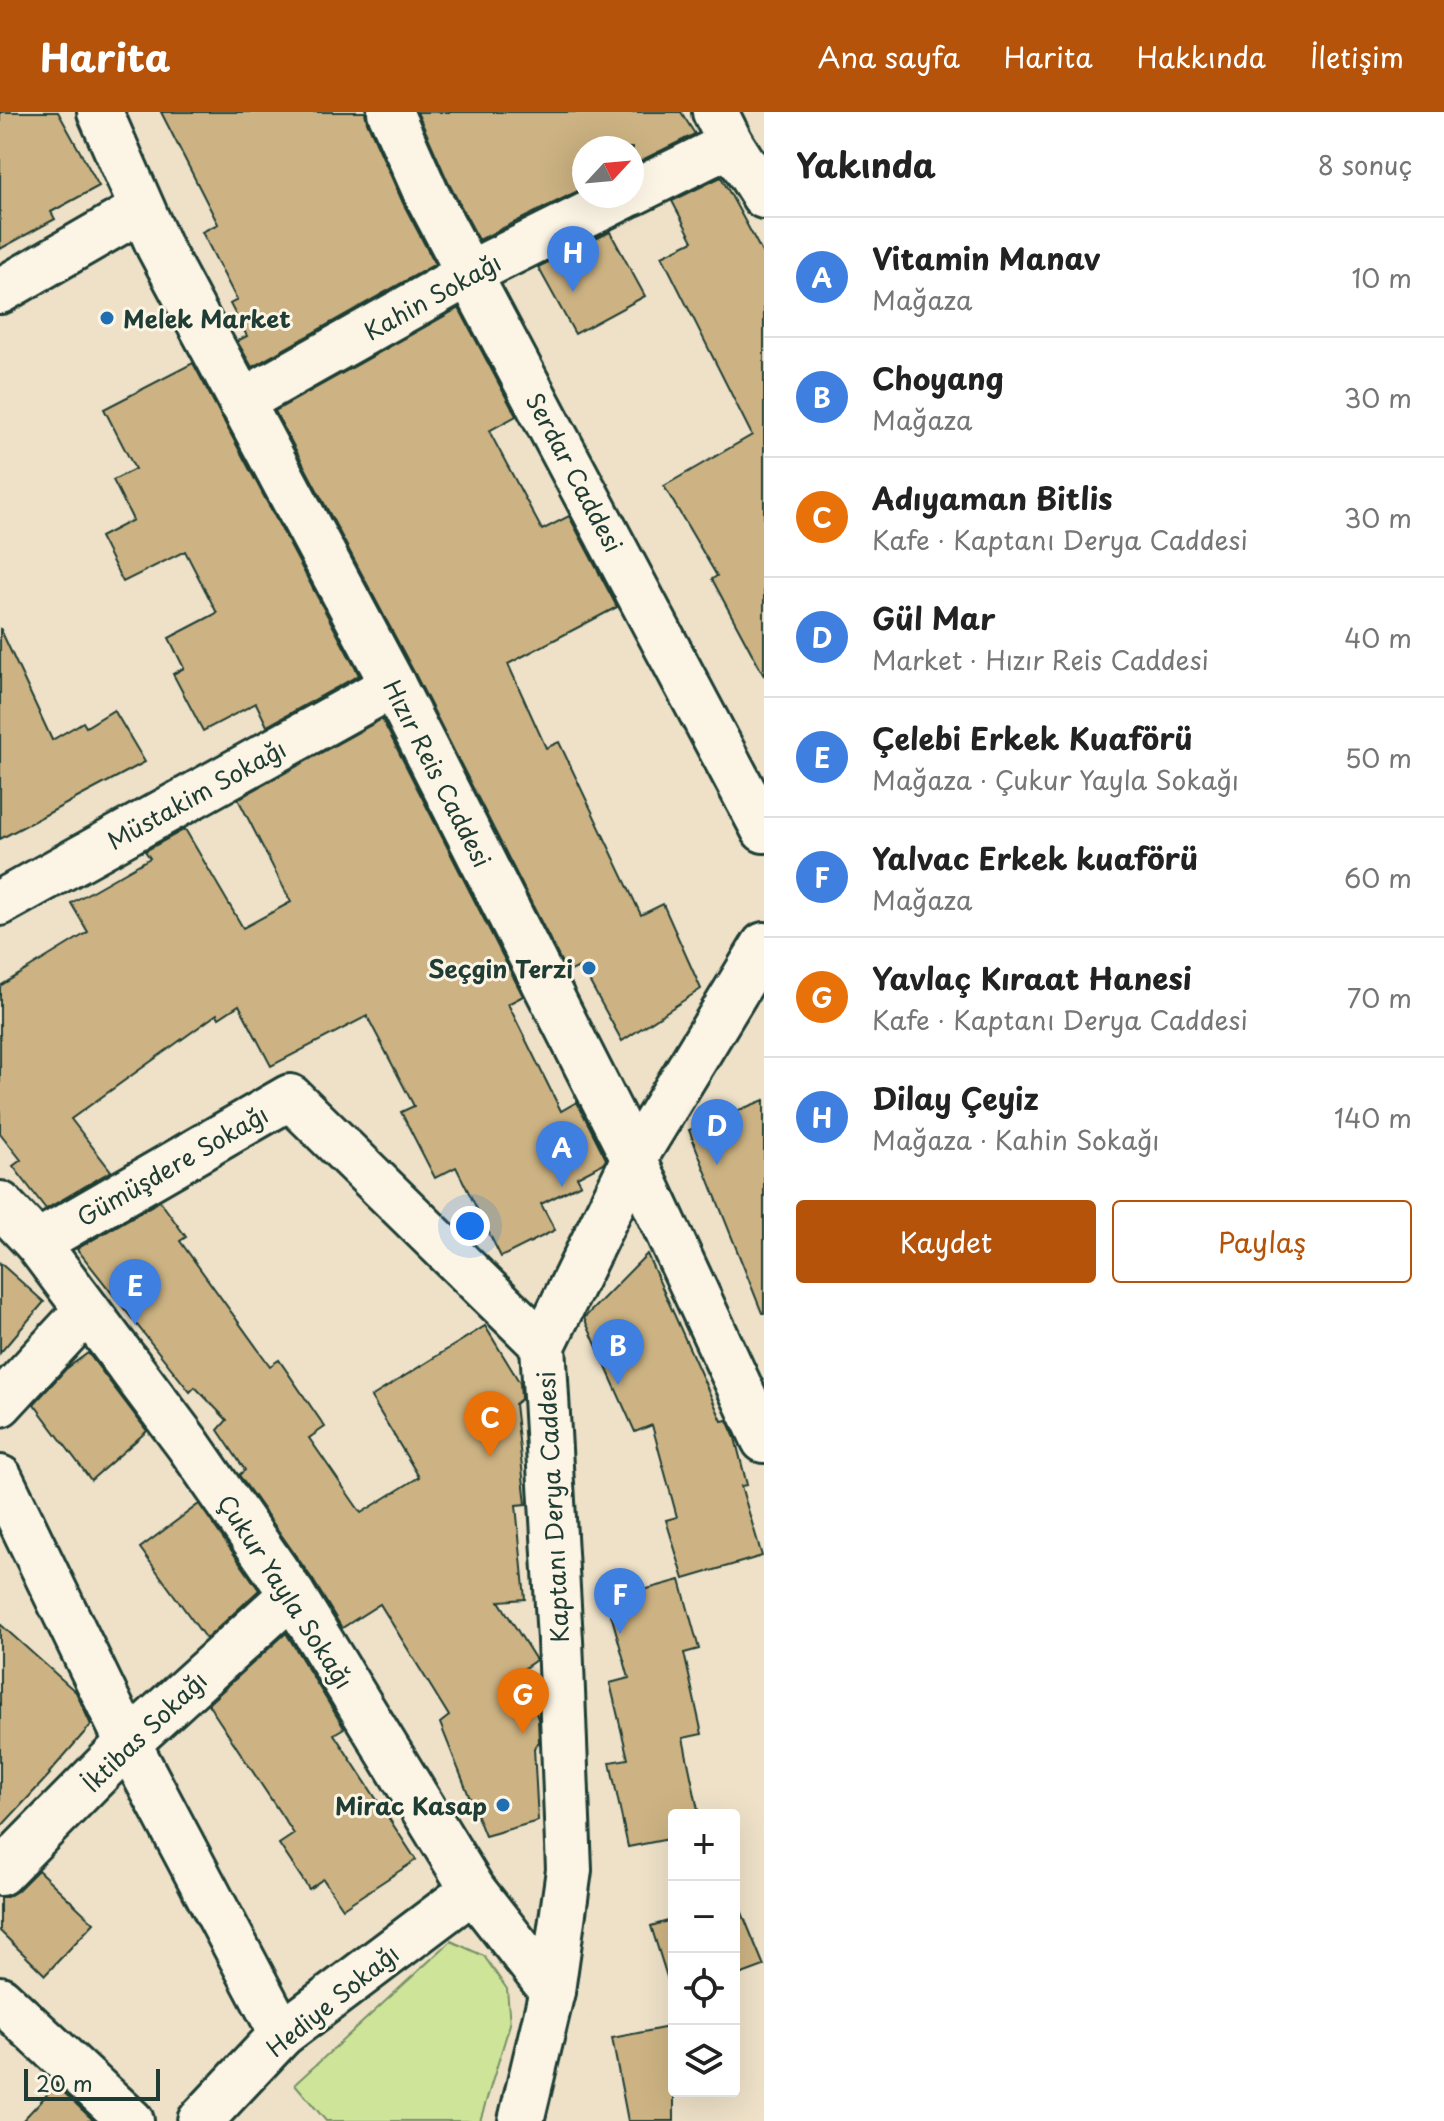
<!DOCTYPE html>
<html lang="tr">
<head>
<meta charset="utf-8">
<style>
  body { margin:0; font-family:"Playpen Sans",sans-serif; background:#f2f2f2; color:#222 }
  .controls { position:absolute; right:24px; bottom:24px; display:grid; overflow:hidden; border-radius:8px; box-shadow:0 8px 32px #0002 }
  .controls button { width:72px; height:72px; display:grid; place-items:center; padding:0; border:0; border-bottom:2px solid #e0e0e0; background:#fff; color:#222; font:40px sans-serif }
  .compass { position:absolute; left:572px; top:24px; width:72px; height:72px; border-radius:50%; background:#fff; box-shadow:0 8px 32px #0002; rotate:64deg }
  .scale { position:absolute; left:24px; bottom:20px; width:136px; box-sizing:border-box; padding-left:8px; border:4px solid #1f3d34; border-top:0; font-size:22px; line-height:28px; white-space:nowrap; color:#1f3d34; -webkit-text-stroke:6px #fcf5e5; paint-order:stroke }
  .you { position:absolute; left:470px; top:1114px; width:28px; height:28px; margin:-20px; border:6px solid #fff; border-radius:50%; background:#1a73e8; box-shadow:0 0 0 12px #1a73e833 }
  .badge { display:grid; place-items:center; width:52px; height:52px; border-radius:50%; background:#b45309; color:#fff; font-size:26px; font-weight:700 }
  .pin { position:absolute; translate:-50% -66px; filter:drop-shadow(0 2px 4px #0008) }
  .pin::after { content:''; position:absolute; top:42px; width:28px; height:24px; background:inherit; clip-path:polygon(0 0,100% 0,50% 100%) }
  .list { margin:0; padding:0; list-style:none }
  h2 { display:flex; justify-content:space-between; align-items:center; height:104px; margin:0; padding:0 32px; font-size:34px }
  h2 small { font-size:26px; font-weight:400; color:#767676 }
  .list li { display:grid; grid-template-columns:52px 1fr auto; gap:24px; align-items:center; box-sizing:border-box; height:120px; padding:0 32px; border-top:2px solid #e0e0e0 }
  .list b { display:block; font-size:30px; white-space:nowrap }
  .list p { margin:0; font-size:26px; white-space:nowrap; color:#767676 }
  .list em { font-size:26px; font-style:normal; color:#767676 }
  .actions { display:flex; gap:16px; padding:24px 32px }
  .actions a { flex:1; padding:18px 0; border:2px solid #b45309; border-radius:8px; text-align:center; font-size:28px; color:#b45309 }
  .actions .main { background:#b45309; color:#fff }
  .icon { flex:none; width:44px; height:44px; fill:none; stroke:currentColor; stroke-width:2; stroke-linecap:round; stroke-linejoin:round }
  .map { position:relative; flex:none; width:764px; height:2009px; overflow:hidden }
  header { display:flex; align-items:center; gap:48px; box-sizing:border-box; height:112px; padding:0 40px; background:#b45309; color:#fff }
  header strong { font-size:38px }
  nav { display:flex; gap:44px; margin-inline-start:auto; font-size:28px }
  main { display:flex }
  aside { flex:1; background:#fff }
  .map>svg:first-child { display:block }
</style>
</head>
<body>
<header>
<strong>Harita</strong>
<nav><a>Ana sayfa</a><a>Harita</a><a>Hakkında</a><a>İletişim</a></nav>
</header>
<main>
<div class="map">
<svg width="764" height="2009" viewBox="0 0 764 2009">
  <rect width="100%" height="100%" fill="#eee1c8"/>
  <filter id="ink" filterUnits="userSpaceOnUse"><feTurbulence type="fractalNoise" baseFrequency=".0125" numOctaves="2"/><feDisplacementMap in="SourceGraphic" scale="16" xChannelSelector="R" yChannelSelector="G"/><feConvolveMatrix kernelMatrix="1 2 1 2 8 2 1 2 1" color-interpolation-filters="sRGB"/></filter>
  <g filter="url(#ink)">
    <!-- green -->
    <path fill="#cee499" stroke="#769066" stroke-width="2" d="M451 1829 484 1844 507 1877 510 1912 480 2009H326L295 1972Z"/>
    <!-- building -->
    <g fill="#cdb383" stroke="#1f3d34" stroke-width="2">
      <path d="M0 0H58L99 74 51 100 55 107 0 137Z"/>
      <path d="M161 0H365L367 10 403 91 435 152 252 255 237 229 247 224 230 192 237 188 202 120 218 112Z"/>
      <path d="M417 0H681L695 22 632 53V36H584V76L479 128 448 70Z"/>
      <path d="M721 65 764 144V564L712 467 717 464 664 374 752 323 662 144 693 129 672 89Z"/>
      <path d="M610 120 645 184 575 222 538 155Z"/>
      <path d="M459 196 516 304 489 319 542 418 569 404 617 495 508 552 546 636 559 630 641 803 663 792 701 877 622 929 581 854 567 861 415 562 275 299Z"/>
      <path d="M193 251 359 563 267 614 256 591 203 619 173 562 184 556 169 526 217 501 185 439 123 470 100 425 133 408 113 368 135 357 104 297Z"/>
      <path d="M0 516 52 628 83 610 86 615 114 598 145 650 0 727Z"/>
      <path d="M382 607 523 884 508 892 561 999 577 990 606 1047 604 1051 577 1065 581 1072 541 1092 555 1118 501 1145 456 1055 435 1066 401 1000 414 994 367 904 271 954 239 893 219 906 217 902 71 1007 111 1059 46 1097 13 1054 21 1048 0 1021V874L88 820 71 791 150 746 145 739 185 717 243 816 291 790 238 687Z"/>
      <path d="M764 988V1201H762L689 1018Z"/>
      <path d="M160 1089 186 1125 180 1129 270 1254 279 1248 325 1315 309 1326 361 1401 419 1365 371 1285 485 1214 520 1271 521 1287 515 1292 526 1392 516 1393 525 1487 499 1489 536 1548 522 1558 538 1607 539 1630 534 1636 538 1709 485 1724 440 1611 449 1604 380 1492 342 1516 313 1468 239 1363 245 1358 218 1318 227 1308 195 1275 190 1280 77 1137Z"/>
      <path d="M647 1142 722 1309 727 1308 735 1326 747 1373 741 1374 762 1444 684 1467 666 1408 677 1405 652 1313 635 1320 584 1206Z"/>
      <path d="M0 1151 44 1190 0 1241Z"/>
      <path d="M88 1241 147 1319 91 1368 34 1292 66 1257Z"/>
      <path d="M199 1392 259 1478 206 1527 140 1436Z"/>
      <path d="M680 1468 699 1537 684 1541 702 1622 683 1626 699 1703H674V1726L628 1735 610 1650 628 1647 610 1571 629 1566 607 1488Z"/>
      <path d="M0 1512 76 1580 91 1613 49 1661 50 1662 0 1716Z"/>
      <path d="M286 1521 344 1616 334 1622 416 1748 343 1796 323 1767 309 1777 279 1732 294 1722 208 1592Z"/>
      <path d="M38 1758 94 1811 45 1863 0 1819V1785H7L17 1779Z"/>
      <path d="M734 1786H736L764 1854 734 1865Z"/>
      <path d="M674 1807V1884H673L651 1814Z"/>
      <path d="M674 1914V2009H628L612 1926Z"/>
      <path d="M56 1973 94 2009H22Z"/>
    </g>
    <g fill="none" stroke-linecap="round" stroke-linejoin="round">
      <defs>
        <g id="street">
          <path d="M100 0 159 135 393 573 634 1047 764 1328"/>
          <path d="M390 0 426 81 764 718"/>
          <path d="M715 0 731 32 764 84"/>
          <path d="M632 81 731 32"/>
          <path d="M0 179 142 97"/>
          <path d="M241 290 470 161 625 84"/>
          <path d="M0 791 393 573"/>
          <path d="M0 1092 37 1131 187 1331 292 1482 473 1778 552 1879"/>
          <path d="M37 1131 290 985 543 1233"/>
          <path d="M0 1292 87 1198"/>
          <path d="M0 1366 128 1631 282 1922"/>
          <path d="M0 1761 128 1631 292 1482"/>
          <path d="M0 1887 131 2009"/>
          <path d="M200 2009 282 1922 473 1778"/>
        </g>
        <path id="secondary" d="M521 2009 552 1879 569 1758 560 1528 543 1233 634 1047 764 833"/>
      </defs>
      <!-- street casing -->
      <use href="#street" stroke="#1f3d34" stroke-width="50"/>
      <!-- secondary casing -->
      <use href="#secondary" stroke="#1f3d34" stroke-width="50"/>
      <!-- street -->
      <use href="#street" stroke="#fcf5e5" stroke-width="44"/>
      <!-- secondary -->
      <use href="#secondary" stroke="#fcf5e5" stroke-width="44"/>
    </g>
  </g>
  <!-- markers -->
  <g fill="#1f6fb2" stroke="#fcf5e5" stroke-width="3">
    <circle cx="107" cy="206" r="8"/>
    <circle cx="589" cy="856" r="8"/>
    <circle cx="503" cy="1693" r="8"/>
  </g>
  <g text-anchor="middle" dominant-baseline="central" stroke-width="6" stroke-linejoin="round" paint-order="stroke">
    <!-- street labels -->
    <g font-size="24" fill="#1f3d34" stroke="#fcf5e5">
      <text transform="translate(432 184) rotate(-29)">Kahin Sokağı</text>
      <text transform="translate(575 360) rotate(62)">Serdar Caddesi</text>
      <text transform="translate(438 661) rotate(63)">Hızır Reis Caddesi</text>
      <text transform="translate(196 682) rotate(-29)">Müstakim Sokağı</text>
      <text transform="translate(172 1053) rotate(-30)">Gümüşdere Sokağı</text>
      <text transform="translate(552 1395) rotate(-93)">Kaptanı Derya Caddesi</text>
      <text transform="translate(286 1479) rotate(57)">Çukur Yayla Sokağı</text>
      <text transform="translate(144 1619) rotate(-44)">İktibas Sokağı</text>
      <text transform="translate(332 1888) rotate(-39)">Hediye Sokağı</text>
    </g>
    <!-- poi labels -->
    <g font-size="24" font-weight="bold" fill="#1f3d34" stroke="#fcf5e5" text-anchor="end">
      <text x="123" y="206" text-anchor="start">Melek Market</text>
      <text x="573" y="856">Seçgin Terzi</text>
      <text x="487" y="1693">Mirac Kasap</text>
    </g>
  </g>
</svg>
<div class="controls">
<button>+</button>
<button>−</button>
<button><svg class="icon" aria-label="locate" viewBox="0 0 24 24"><circle cx="12" cy="12" r="6"/><path d="M12 2v4M12 18v4M2 12h4M18 12h4"/></svg></button>
<button><svg class="icon" aria-label="layers" viewBox="0 0 24 24"><path d="M12 4l9 5-9 5-9-5zM3 14l9 5 9-5"/></svg></button>
</div>
<svg class="compass" viewBox="-18 -18 36 36"><path d="M0-13l5 13h-10z" fill="#e53935"/><path d="M0 13l5-13h-10z" fill="#767676"/></svg>
<div class="scale">20 m</div>
<div class="you"></div>
<div class="pin badge" style="left:562px;top:1075px;background:#3f7fe0">A</div>
<div class="pin badge" style="left:618px;top:1273px;background:#3f7fe0">B</div>
<div class="pin badge" style="left:490px;top:1345px;background:#e8710a">C</div>
<div class="pin badge" style="left:717px;top:1053px;background:#3f7fe0">D</div>
<div class="pin badge" style="left:135px;top:1213px;background:#3f7fe0">E</div>
<div class="pin badge" style="left:620px;top:1522px;background:#3f7fe0">F</div>
<div class="pin badge" style="left:523px;top:1622px;background:#e8710a">G</div>
<div class="pin badge" style="left:573px;top:180px;background:#3f7fe0">H</div>
</div>
<aside>
<h2>Yakında<small>8 sonuç</small></h2>
<ul class="list">
<li><span class="badge" style="background:#3f7fe0">A</span><div><b>Vitamin Manav</b><p>Mağaza</p></div><em>10 m</em></li>
<li><span class="badge" style="background:#3f7fe0">B</span><div><b>Choyang</b><p>Mağaza</p></div><em>30 m</em></li>
<li><span class="badge" style="background:#e8710a">C</span><div><b>Adıyaman Bitlis</b><p>Kafe · Kaptanı Derya Caddesi</p></div><em>30 m</em></li>
<li><span class="badge" style="background:#3f7fe0">D</span><div><b>Gül Mar</b><p>Market · Hızır Reis Caddesi</p></div><em>40 m</em></li>
<li><span class="badge" style="background:#3f7fe0">E</span><div><b>Çelebi Erkek Kuaförü</b><p>Mağaza · Çukur Yayla Sokağı</p></div><em>50 m</em></li>
<li><span class="badge" style="background:#3f7fe0">F</span><div><b>Yalvac Erkek kuaförü</b><p>Mağaza</p></div><em>60 m</em></li>
<li><span class="badge" style="background:#e8710a">G</span><div><b>Yavlaç Kıraat Hanesi</b><p>Kafe · Kaptanı Derya Caddesi</p></div><em>70 m</em></li>
<li><span class="badge" style="background:#3f7fe0">H</span><div><b>Dilay Çeyiz</b><p>Mağaza · Kahin Sokağı</p></div><em>140 m</em></li>
</ul>
<div class="actions"><a class="main">Kaydet</a><a>Paylaş</a></div>
</aside>
</main>
</body>
</html>
